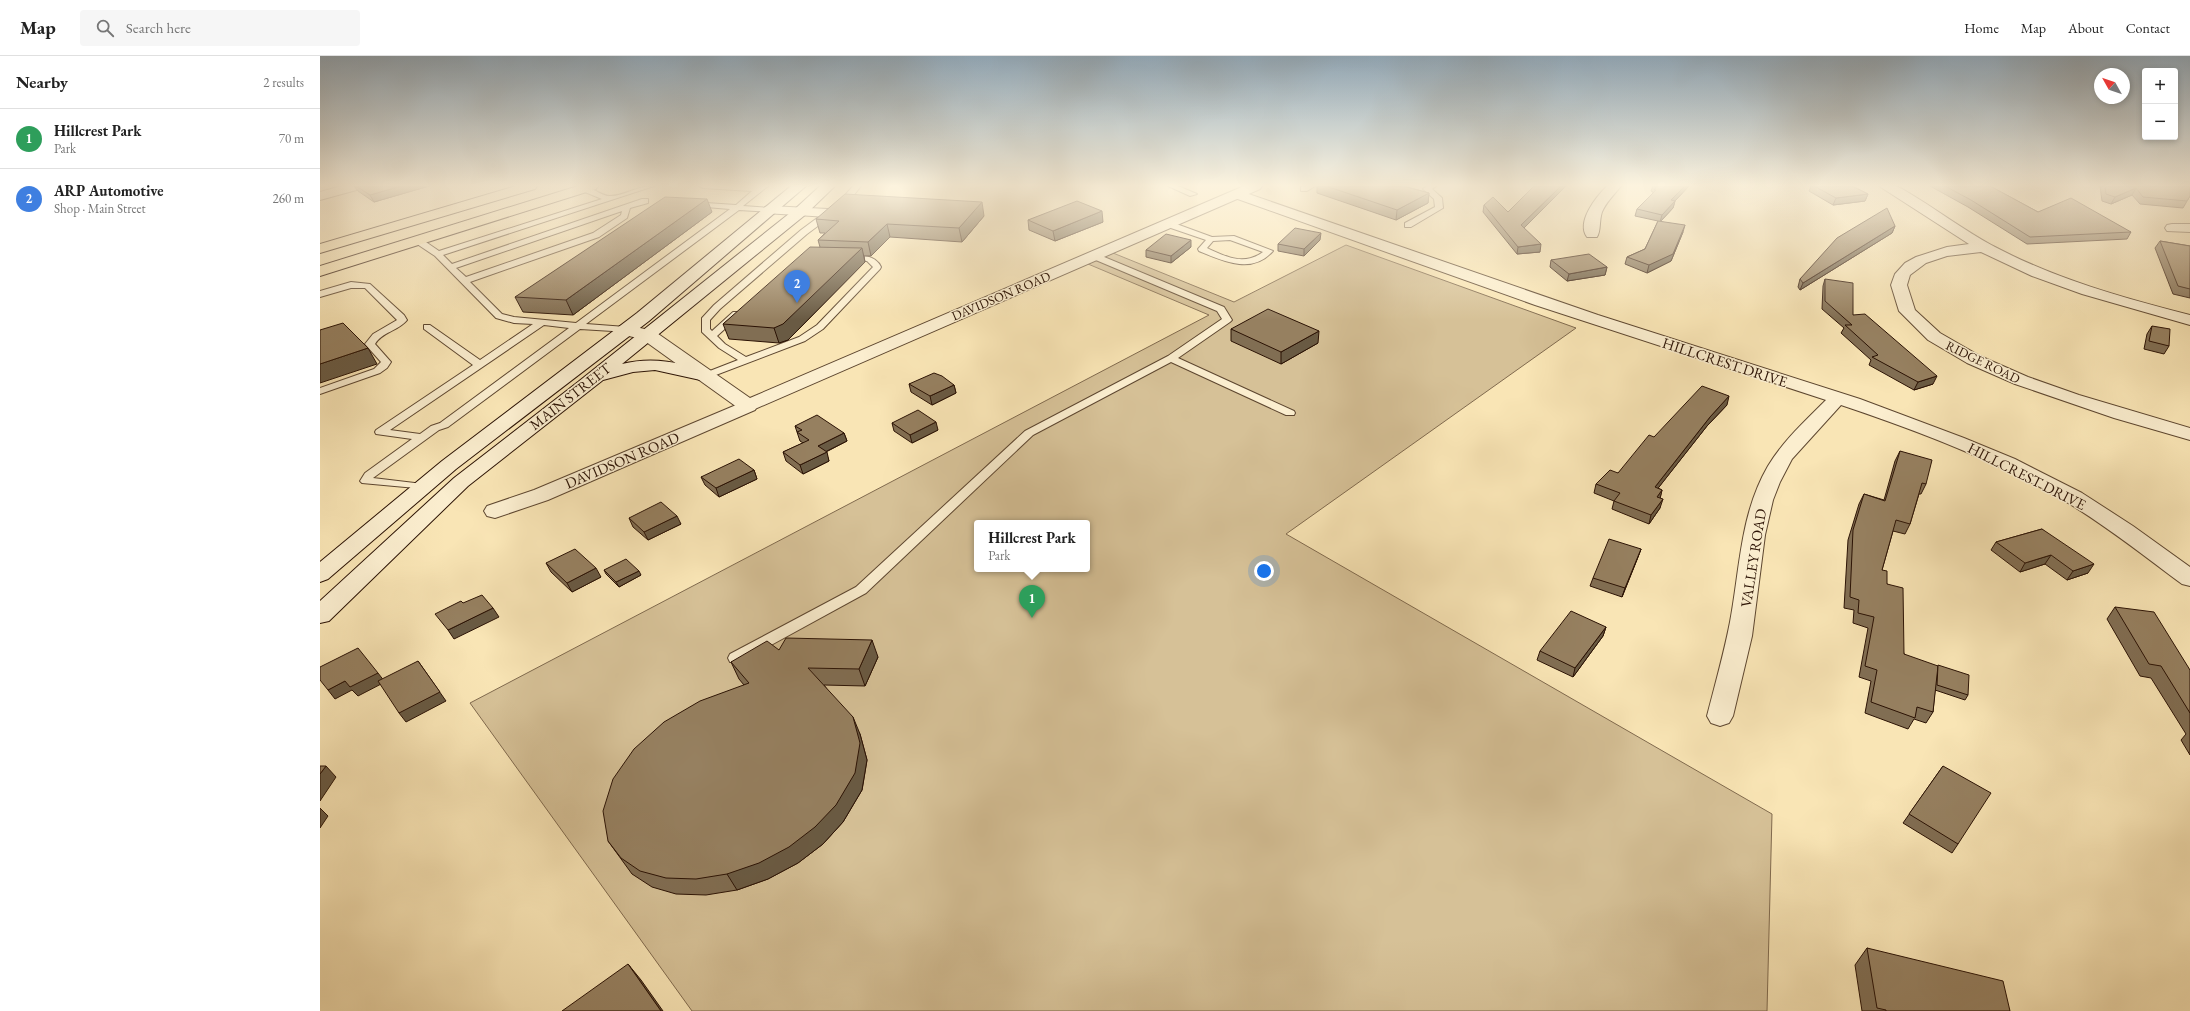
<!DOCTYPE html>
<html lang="en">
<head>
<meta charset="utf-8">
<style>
  body { margin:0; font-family:"EB Garamond",serif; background:#f6f6f6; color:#222 }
  .controls { position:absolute; right:12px; top:12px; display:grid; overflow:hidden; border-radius:4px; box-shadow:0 2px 6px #0003 }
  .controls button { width:36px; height:36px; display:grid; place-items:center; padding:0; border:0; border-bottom:1px solid #e0e0e0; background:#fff; color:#222; font:20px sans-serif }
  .compass { position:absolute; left:1774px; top:12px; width:36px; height:36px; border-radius:50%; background:#fff; box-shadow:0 2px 6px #0003; rotate:310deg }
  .you { position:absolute; left:944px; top:515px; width:14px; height:14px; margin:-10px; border:3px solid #fff; border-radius:50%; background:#1a73e8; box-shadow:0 0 0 6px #1a73e833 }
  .badge { display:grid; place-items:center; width:26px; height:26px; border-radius:50%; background:#ea580c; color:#fff; font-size:13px; font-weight:700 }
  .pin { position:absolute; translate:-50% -33px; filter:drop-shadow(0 1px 2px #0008) }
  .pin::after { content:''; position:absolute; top:21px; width:14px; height:12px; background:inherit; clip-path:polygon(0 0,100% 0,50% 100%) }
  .popup { position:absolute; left:654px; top:464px; width:116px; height:52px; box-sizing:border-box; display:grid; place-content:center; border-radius:4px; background:#fff; filter:drop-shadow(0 1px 3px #0005); font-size:13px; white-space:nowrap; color:#767676 }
  .popup b { font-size:15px; color:#222 }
  .popup::after { content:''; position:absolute; left:50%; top:100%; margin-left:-8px; border:8px solid transparent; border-top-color:#fff }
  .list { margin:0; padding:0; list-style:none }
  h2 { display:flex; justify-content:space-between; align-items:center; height:52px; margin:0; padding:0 16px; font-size:17px }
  h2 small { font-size:13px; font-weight:400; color:#767676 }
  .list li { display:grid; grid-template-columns:26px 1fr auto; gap:12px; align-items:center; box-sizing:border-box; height:60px; padding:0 16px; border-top:1px solid #e0e0e0 }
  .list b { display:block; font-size:15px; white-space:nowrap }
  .list p { margin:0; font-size:13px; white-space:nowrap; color:#767676 }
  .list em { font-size:13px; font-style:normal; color:#767676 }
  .icon { flex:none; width:22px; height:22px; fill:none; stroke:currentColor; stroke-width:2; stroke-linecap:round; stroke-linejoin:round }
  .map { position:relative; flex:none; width:1870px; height:955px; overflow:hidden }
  header { display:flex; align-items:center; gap:24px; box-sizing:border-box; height:56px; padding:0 20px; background:#fff; border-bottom:1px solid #e0e0e0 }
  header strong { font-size:19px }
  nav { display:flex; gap:22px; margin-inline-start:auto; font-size:14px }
  .search { width:280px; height:36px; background:#f6f6f6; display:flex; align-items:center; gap:10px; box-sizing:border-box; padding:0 14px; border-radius:4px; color:#767676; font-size:15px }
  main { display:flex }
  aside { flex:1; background:#fff }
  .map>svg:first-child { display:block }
</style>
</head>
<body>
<header>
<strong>Map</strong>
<div class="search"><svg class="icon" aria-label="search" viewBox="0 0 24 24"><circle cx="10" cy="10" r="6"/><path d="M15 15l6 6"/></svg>Search here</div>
<nav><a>Home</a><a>Map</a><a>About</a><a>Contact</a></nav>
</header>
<main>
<aside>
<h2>Nearby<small>2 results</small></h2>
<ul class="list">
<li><span class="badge" style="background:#2e9e5b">1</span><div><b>Hillcrest Park</b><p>Park</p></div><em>70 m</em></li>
<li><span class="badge" style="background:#3f7fe0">2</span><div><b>ARP Automotive</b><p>Shop · Main Street</p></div><em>260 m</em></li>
</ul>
</aside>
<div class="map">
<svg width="1870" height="955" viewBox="0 0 1870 955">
  <rect width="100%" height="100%" fill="#f9e5b5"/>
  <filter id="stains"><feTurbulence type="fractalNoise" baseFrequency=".005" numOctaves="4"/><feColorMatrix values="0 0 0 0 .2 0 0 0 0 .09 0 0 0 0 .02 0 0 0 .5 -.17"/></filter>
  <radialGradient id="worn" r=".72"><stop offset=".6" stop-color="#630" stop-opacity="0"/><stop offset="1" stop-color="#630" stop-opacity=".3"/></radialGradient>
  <!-- green -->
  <path fill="#d6c197" stroke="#806a4e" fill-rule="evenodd" d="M1026 189 1256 272 966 478 1452 758 1447 955H372L150 647 889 259 768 208 793 197 914 246ZM657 467H767V513H657Z"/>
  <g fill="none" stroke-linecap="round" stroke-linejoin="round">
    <defs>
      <g id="service">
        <path d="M260 130C271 129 280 140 290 140 305 140 318 129 334 130L123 199 132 208 322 143H328V147L310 152 307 162 279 181 150 226 182 258 194 261 256 267 410 153 374 150H371V146L416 149 432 135 383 132 379 130H448L423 150 450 152 454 154 450 156 419 154 266 268 306 271 309 272V276L260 273 128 371 119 374 53 422 103 428 109 431 107 433 42 427 40 425 45 417 92 383 56 378 55 376 56 374 153 309 104 273V269H110L160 304 213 268 194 267 176 262 115 200 94 186V182H100L119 195 282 143 260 134ZM302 155 301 159 273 177 146 221 136 212ZM224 269 249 272 120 367 111 370 100 378 70 374Z"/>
        <path d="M533 130H541L526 149 487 178 400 253 390 264V273L392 275 413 256H419V260L397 280 405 288 426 301 479 281 497 269 553 211 547 205 527 204V200C539 198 556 199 561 211L560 213 503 273 485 285 388 322H382V318L418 304 399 292 382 276V262L394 249 481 174 520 145Z"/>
        <path d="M848 130H858L877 138 870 140Z"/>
        <path d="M985 130H995L987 135H981V131Z"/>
        <path d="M1107 130H1116L1112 133 1122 142 1123 152 1091 171H1085V167L1115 151 1114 143 1103 133Z"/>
        <path d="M845 166H851L892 181 914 180 953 195C932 219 903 205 879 195L878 193 886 184 845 170ZM910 184 943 196C924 210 906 201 887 192L893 185Z"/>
        <path d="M771 198H777L904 251 912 264 910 266 858 302 974 355 975 357 974 359H966L851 306 713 379 546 537 420 606H410L408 602 410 598 536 531 705 375 848 300 902 263 897 255 771 202Z"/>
        <path d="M31 226 50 228 84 259 87 264C78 275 62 276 55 288L71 306 67 312 60 317 0 338V332L54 313 61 306 45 288 53 278 77 264 45 232H31L0 241V235Z"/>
      </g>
      <g id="minor">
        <path d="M21 130H42L40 133 0 144V136Z"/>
        <path d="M1287 130H1301C1294 139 1286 146 1282 156 1279 164 1281 175 1277 181H1267C1256 166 1276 141 1287 130Z"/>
        <path d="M1559 130H1576L1584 134C1615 152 1643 174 1675 191 1736 223 1803 242 1870 259V269L1762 238 1712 220 1661 196 1627 200 1606 207 1590 219 1587 229 1595 254 1620 277 1660 300 1708 321 1759 339 1870 372V384L1794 362 1695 328 1647 307 1608 284 1579 255 1571 229 1575 218 1585 207 1596 201 1627 191 1649 188Z"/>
        <path d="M917 134 1278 259 1540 343 1644 382 1695 403 1762 437 1813 470 1870 511V530L1862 528C1824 500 1788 471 1748 447 1678 405 1598 375 1521 349L1472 403 1460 426 1453 444 1445 479 1432 580 1413 660 1409 667 1400 670 1391 667 1387 660C1395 629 1404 597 1410 566 1420 513 1420 458 1448 410 1463 385 1485 365 1506 344L1215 249 912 141 910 138Z"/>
        <path d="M450 150 508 153 515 157 508 161 445 157 443 154 445 151Z"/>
        <path d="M1852 168H1870V176L1847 175 1845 172 1847 169Z"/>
        <path d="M428 344 435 346 437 350 435 354 228 444 175 462 167 460 164 455 167 450 214 434Z"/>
      </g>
      <path id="tertiary" d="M924 130H942L940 133 428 356 421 354 322 283 300 278 298 274 300 270 306 269 334 275 430 342Z"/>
      <g id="secondary">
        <path d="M471 130H486L329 265 136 413 8 523 0 526V506L122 405 317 257Z"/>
        <path d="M500 130H515L485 159 302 308C334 300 361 307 391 316L394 320 391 324 385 325 335 314 313 316 283 324 148 430 9 565 0 567V545L134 422 258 326 475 153Z"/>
      </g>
      <g id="primary">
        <path d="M196 130H217L215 133 0 197V188Z"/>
        <path d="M258 130H278L276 133 0 220V210Z"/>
      </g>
    </defs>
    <!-- service casing -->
    <use href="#service" stroke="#5e4730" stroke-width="2"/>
    <!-- minor casing -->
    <use href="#minor" stroke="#5e4730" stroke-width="2"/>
    <!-- tertiary casing -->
    <use href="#tertiary" stroke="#5e4730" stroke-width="2"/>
    <!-- secondary casing -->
    <use href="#secondary" stroke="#2b1204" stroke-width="2"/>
    <!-- primary casing -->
    <use href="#primary" stroke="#2b1204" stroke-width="2"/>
    <!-- service -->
    <use href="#service" fill="#fbeecf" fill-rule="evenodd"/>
    <!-- minor -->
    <use href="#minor" fill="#fbeecf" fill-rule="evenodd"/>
    <!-- tertiary -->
    <use href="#tertiary" fill="#fbeecf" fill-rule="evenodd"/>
    <!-- secondary -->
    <use href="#secondary" fill="#fbeecf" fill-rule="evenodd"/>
    <!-- primary -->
    <use href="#primary" fill="#f9e5b5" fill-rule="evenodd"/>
  </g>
  <!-- wall -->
  <g fill="#816e53" stroke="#2b1204">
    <path d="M34 130H109L54 146 38 135Z"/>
    <path d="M997 130H1083L1109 137 1108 147 1076 164 997 137Z"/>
    <path d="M1214 130H1246L1204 172 1220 196 1197 198 1163 156 1164 149 1188 156Z"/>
    <path d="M1333 130H1369L1355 145 1353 152 1341 165 1363 176 1351 205 1327 217 1305 208 1307 201 1325 193 1338 165 1315 160 1317 153 1333 137V136L1331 135Z"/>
    <path d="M1491 130H1532L1548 138 1545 145 1513 149 1489 135Z"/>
    <path d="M1610 130H1670L1718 156 1811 176 1807 183 1707 188 1648 151Z"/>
    <path d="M1780 130H1870V140L1863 152 1820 148 1812 139 1791 148 1782 145Z"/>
    <path d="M392 156 253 259 203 256 195 241Z"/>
    <path d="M664 160 642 186 570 181 551 200H544L545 206 468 284 459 287 409 283 403 268 500 191 498 184 505 177H500L496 163Z"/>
    <path d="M708 164 783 166 735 185 709 174Z"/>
    <path d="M1575 170 1572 177 1480 234 1478 231 1480 223Z"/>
    <path d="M1000 184 984 200 958 195V188Z"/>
    <path d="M1840 185 1870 190V242L1853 238 1835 192Z"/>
    <path d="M871 191 851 207 826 201V194Z"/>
    <path d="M1231 204 1287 211 1285 219 1247 225 1230 211Z"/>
    <path d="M1505 223 1533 259 1613 328 1594 334 1549 309 1551 304 1521 277 1524 272 1502 253 1503 230Z"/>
    <path d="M1832 270 1849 290 1844 298 1824 293 1827 278Z"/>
    <path d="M911 273 998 287 961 308 911 285Z"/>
    <path d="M589 328 634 329 636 337 612 349 591 336Z"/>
    <path d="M1407 349 1387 370 1338 432 1342 434 1340 442V452L1329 468 1292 453 1294 445 1274 437 1276 428 1298 417 1334 381Z"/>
    <path d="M572 367 618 374 592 387 574 375Z"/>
    <path d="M475 370 524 377 527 385 506 396 509 405 483 418 466 405 463 396 483 387 480 385Z"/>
    <path d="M1580 395 1606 428 1601 438H1599L1590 468 1585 478 1573 475 1562 514 1567 528 1584 598 1648 639 1645 644 1615 634 1613 656 1606 667 1594 663 1588 673 1545 657 1551 625 1539 621 1548 572 1533 567 1534 554 1524 552 1528 484 1539 448 1544 438 1564 444 1575 405Z"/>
    <path d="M434 414 437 423 399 441 385 429 381 421Z"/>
    <path d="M309 462 361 468 328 484 313 471Z"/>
    <path d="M1722 473 1768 517 1747 524 1725 508 1700 516 1671 494 1676 486Z"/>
    <path d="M1321 493 1318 501 1302 541 1270 530 1273 522Z"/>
    <path d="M226 507 281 521 252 536 231 516Z"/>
    <path d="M284 514 321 519 299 531 286 518Z"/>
    <path d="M1795 551 1870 614V699L1861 684 1866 678 1831 622 1820 620 1787 563Z"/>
    <path d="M1286 571 1283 580 1253 621 1217 604 1220 595Z"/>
    <path d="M459 594 558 601 545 630 504 629 540 678 547 704 542 734 523 766 503 788 478 807 448 823 417 834 386 839 356 838 332 831 312 818 288 785 424 629 419 623 411 606Z"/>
    <path d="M1623 710 1638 788 1632 797 1583 767Z"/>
    <path d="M1547 892 1690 955H1542L1535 909Z"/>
  </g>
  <!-- shaded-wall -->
  <g fill="#695a43" stroke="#2b1204">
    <path d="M81 130H109L54 146 50 139Z"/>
    <path d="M1241 130H1246L1200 176 1201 169Z"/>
    <path d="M1365 130H1369L1355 145 1353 152 1340 166 1342 159 1351 144Z"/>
    <path d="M1816 132 1812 139 1791 148 1795 141Z"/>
    <path d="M1109 137 1108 147 1076 164 1077 154Z"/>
    <path d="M1548 138 1545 145 1513 149 1516 142Z"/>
    <path d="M387 143 392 156 253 259 246 244Z"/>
    <path d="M662 146 664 160 642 186 639 172Z"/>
    <path d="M782 155 783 166 735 185 733 175Z"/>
    <path d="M567 168 570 181 551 200 548 186Z"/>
    <path d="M1365 169 1363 176 1351 205 1327 217 1329 209Z"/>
    <path d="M1575 170 1572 177 1480 234 1483 227Z"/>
    <path d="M1001 177 1000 184 984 200V193Z"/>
    <path d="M871 184V191L851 207V200Z"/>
    <path d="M1221 188 1220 196 1197 198 1198 191Z"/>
    <path d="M542 192 545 206 468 284 459 287 454 272Z"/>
    <path d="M1287 211 1285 219 1247 225 1249 218Z"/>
    <path d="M999 275 998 287 961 308V296Z"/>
    <path d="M48 292 57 308 0 327V308Z"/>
    <path d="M1617 320 1613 328 1594 334 1598 326Z"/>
    <path d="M634 329 636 337 612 349 610 340Z"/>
    <path d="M1409 340 1407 349 1387 370 1332 440 1335 431 1390 361Z"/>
    <path d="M616 366 618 374 592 387 590 379Z"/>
    <path d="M524 377 527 385 501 398 498 390Z"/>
    <path d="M507 396 509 405 483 418 480 409Z"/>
    <path d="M434 414 437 423 399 441 396 432Z"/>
    <path d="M1342 434 1340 443 1337 441Z"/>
    <path d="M1343 443 1340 452 1329 468 1331 459Z"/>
    <path d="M357 460 361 468 328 484 324 476Z"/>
    <path d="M1321 493 1318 501 1302 541 1305 532Z"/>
    <path d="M1731 499 1725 508 1700 516 1705 507Z"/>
    <path d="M1774 508 1768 517 1747 524 1753 515Z"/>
    <path d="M276 512 281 521 252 536 247 527Z"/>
    <path d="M319 515 321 519 299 531 296 526Z"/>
    <path d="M173 552 179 561 134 583 128 574Z"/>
    <path d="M1286 571 1283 580 1253 621 1255 612Z"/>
    <path d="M552 584 558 601 545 630 539 613Z"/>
    <path d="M98 605 126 645 86 666 79 657Z"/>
    <path d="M58 617 65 626 38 640 32 634 15 643 8 634 25 625Z"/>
    <path d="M533 661 540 678 547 704 542 734 523 766 503 788 478 807 448 823 417 834 407 818Z"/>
    <path d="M6 710 16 721 0 745V718Z"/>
    <path d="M0 752 8 760 0 772Z"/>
    <path d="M308 908 321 924 343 955H341Z"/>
  </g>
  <!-- building -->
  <g fill="#968060" stroke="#2b1204">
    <path d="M36 130H81L50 139Z"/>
    <path d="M1006 130H1083L1109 137 1077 154Z"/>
    <path d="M1214 130H1241L1201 169 1221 188 1198 191 1164 149 1173 141 1188 156Z"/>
    <path d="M1337 130H1365L1351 144 1355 145 1342 159 1317 153 1336 134H1334Z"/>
    <path d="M1494 130H1532L1548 138 1516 142Z"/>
    <path d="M1625 130H1670L1718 156 1751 142 1811 176 1710 181 1651 144Z"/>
    <path d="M1785 130H1870V140L1867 145 1823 141 1816 132 1795 141 1786 138Z"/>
    <path d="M525 138 662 146 639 172 567 168 548 186 498 184 519 165 496 163Z"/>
    <path d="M345 141 387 143 246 244 195 241Z"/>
    <path d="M757 145 782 155 733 175 708 164Z"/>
    <path d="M1567 152 1575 170 1483 227 1480 223 1517 182Z"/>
    <path d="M1338 165 1365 169 1353 198 1329 209 1307 201 1325 193Z"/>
    <path d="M975 172 1001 177 984 193 958 188Z"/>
    <path d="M846 178 871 184 851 200 826 194Z"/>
    <path d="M1840 185 1870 190V233L1858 230Z"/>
    <path d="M490 191 542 192 463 268 454 272 403 268Z"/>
    <path d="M1269 198 1287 211 1249 218 1231 204Z"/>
    <path d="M1505 223 1533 227V259L1545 258 1617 320 1598 326 1552 301 1558 299 1525 269H1532L1505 245Z"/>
    <path d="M948 253 999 275 961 296 911 273Z"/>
    <path d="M23 267 48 292 0 308V274Z"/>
    <path d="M1832 270 1850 273 1849 290 1829 285Z"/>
    <path d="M614 317 622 320 634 329 610 340 589 328Z"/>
    <path d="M1382 330 1409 340 1390 361 1335 431 1342 434 1337 441 1343 443 1331 459 1294 445 1300 437 1276 428 1290 414 1298 417 1329 379 1334 381Z"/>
    <path d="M598 354 616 366 590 379 572 367Z"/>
    <path d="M497 359 524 377 498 390 507 396 480 409 463 396 489 384 477 376 482 374 475 370Z"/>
    <path d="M1580 395 1612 404 1606 428 1602 427 1590 468 1576 464 1562 514 1567 515V528L1583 532 1584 598 1618 610 1613 656 1597 651 1595 662 1551 646 1557 614 1545 610 1554 561 1538 557 1539 544 1530 541 1533 474 1544 438 1565 445Z"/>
    <path d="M419 403 434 414 396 432 381 421Z"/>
    <path d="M341 446 357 460 324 476 309 462Z"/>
    <path d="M1722 473 1774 508 1753 515 1731 499 1705 507 1676 486Z"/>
    <path d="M1289 483 1321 493 1305 532 1273 522Z"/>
    <path d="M255 493 276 512 247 527 226 507Z"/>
    <path d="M306 503 319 515 296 526 284 514Z"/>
    <path d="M162 539 173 552 128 574 115 558 141 545 143 547Z"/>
    <path d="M1795 551 1834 556 1870 614V657L1841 610 1829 608Z"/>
    <path d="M1251 555 1286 571 1255 612 1220 595Z"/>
    <path d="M466 582 552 584 539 613 488 612 533 661 540 687 535 717 516 749 495 771 469 791 439 807 407 818 376 823 346 822 320 815 301 802 288 785 283 755 293 723 314 693 344 666 380 645 429 627 411 606 447 585 459 594Z"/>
    <path d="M38 592 58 617 30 631 25 625 8 634 0 624V611Z"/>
    <path d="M98 605 120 636 79 657 58 625Z"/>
    <path d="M1618 609 1649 619 1648 639 1617 629Z"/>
    <path d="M0 710H6L0 718Z"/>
    <path d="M1623 710 1671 737 1638 788 1589 758Z"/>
    <path d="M1547 892 1683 925 1690 955H1566V954L1557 952Z"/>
    <path d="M308 908 341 955H242Z"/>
  </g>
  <!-- sky -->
  <linearGradient id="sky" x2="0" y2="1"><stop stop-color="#93abbc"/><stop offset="0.49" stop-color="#fcf3de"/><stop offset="1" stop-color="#fcf3de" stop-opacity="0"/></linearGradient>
  <rect width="1870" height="264" fill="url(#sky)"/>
  <g text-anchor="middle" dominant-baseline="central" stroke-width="3" stroke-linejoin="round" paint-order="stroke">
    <!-- far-street labels -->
    <g font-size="13" fill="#2b1204" stroke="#fbeecf">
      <text transform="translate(681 240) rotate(-23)">DAVIDSON ROAD</text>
      <text transform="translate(1663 306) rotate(26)">RIDGE ROAD</text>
    </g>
    <!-- street labels -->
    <g font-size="15" fill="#2b1204" stroke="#fbeecf">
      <text transform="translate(1405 306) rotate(18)">HILLCREST DRIVE</text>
      <text transform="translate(250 340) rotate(-38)">MAIN STREET</text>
      <text transform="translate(302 404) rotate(-23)">DAVIDSON ROAD</text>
      <text transform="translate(1707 420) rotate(27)">HILLCREST DRIVE</text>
      <text transform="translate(1433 502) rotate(-81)">VALLEY ROAD</text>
    </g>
  </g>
  <rect width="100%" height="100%" filter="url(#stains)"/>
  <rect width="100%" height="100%" fill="url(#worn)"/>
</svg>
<div class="controls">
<button>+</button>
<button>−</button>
</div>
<svg class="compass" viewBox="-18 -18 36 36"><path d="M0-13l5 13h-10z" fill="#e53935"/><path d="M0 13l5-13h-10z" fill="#767676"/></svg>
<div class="you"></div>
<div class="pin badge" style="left:712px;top:562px;background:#2e9e5b">1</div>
<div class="popup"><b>Hillcrest Park</b>Park</div>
<div class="pin badge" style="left:477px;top:247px;background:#3f7fe0">2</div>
</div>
</main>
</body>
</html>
